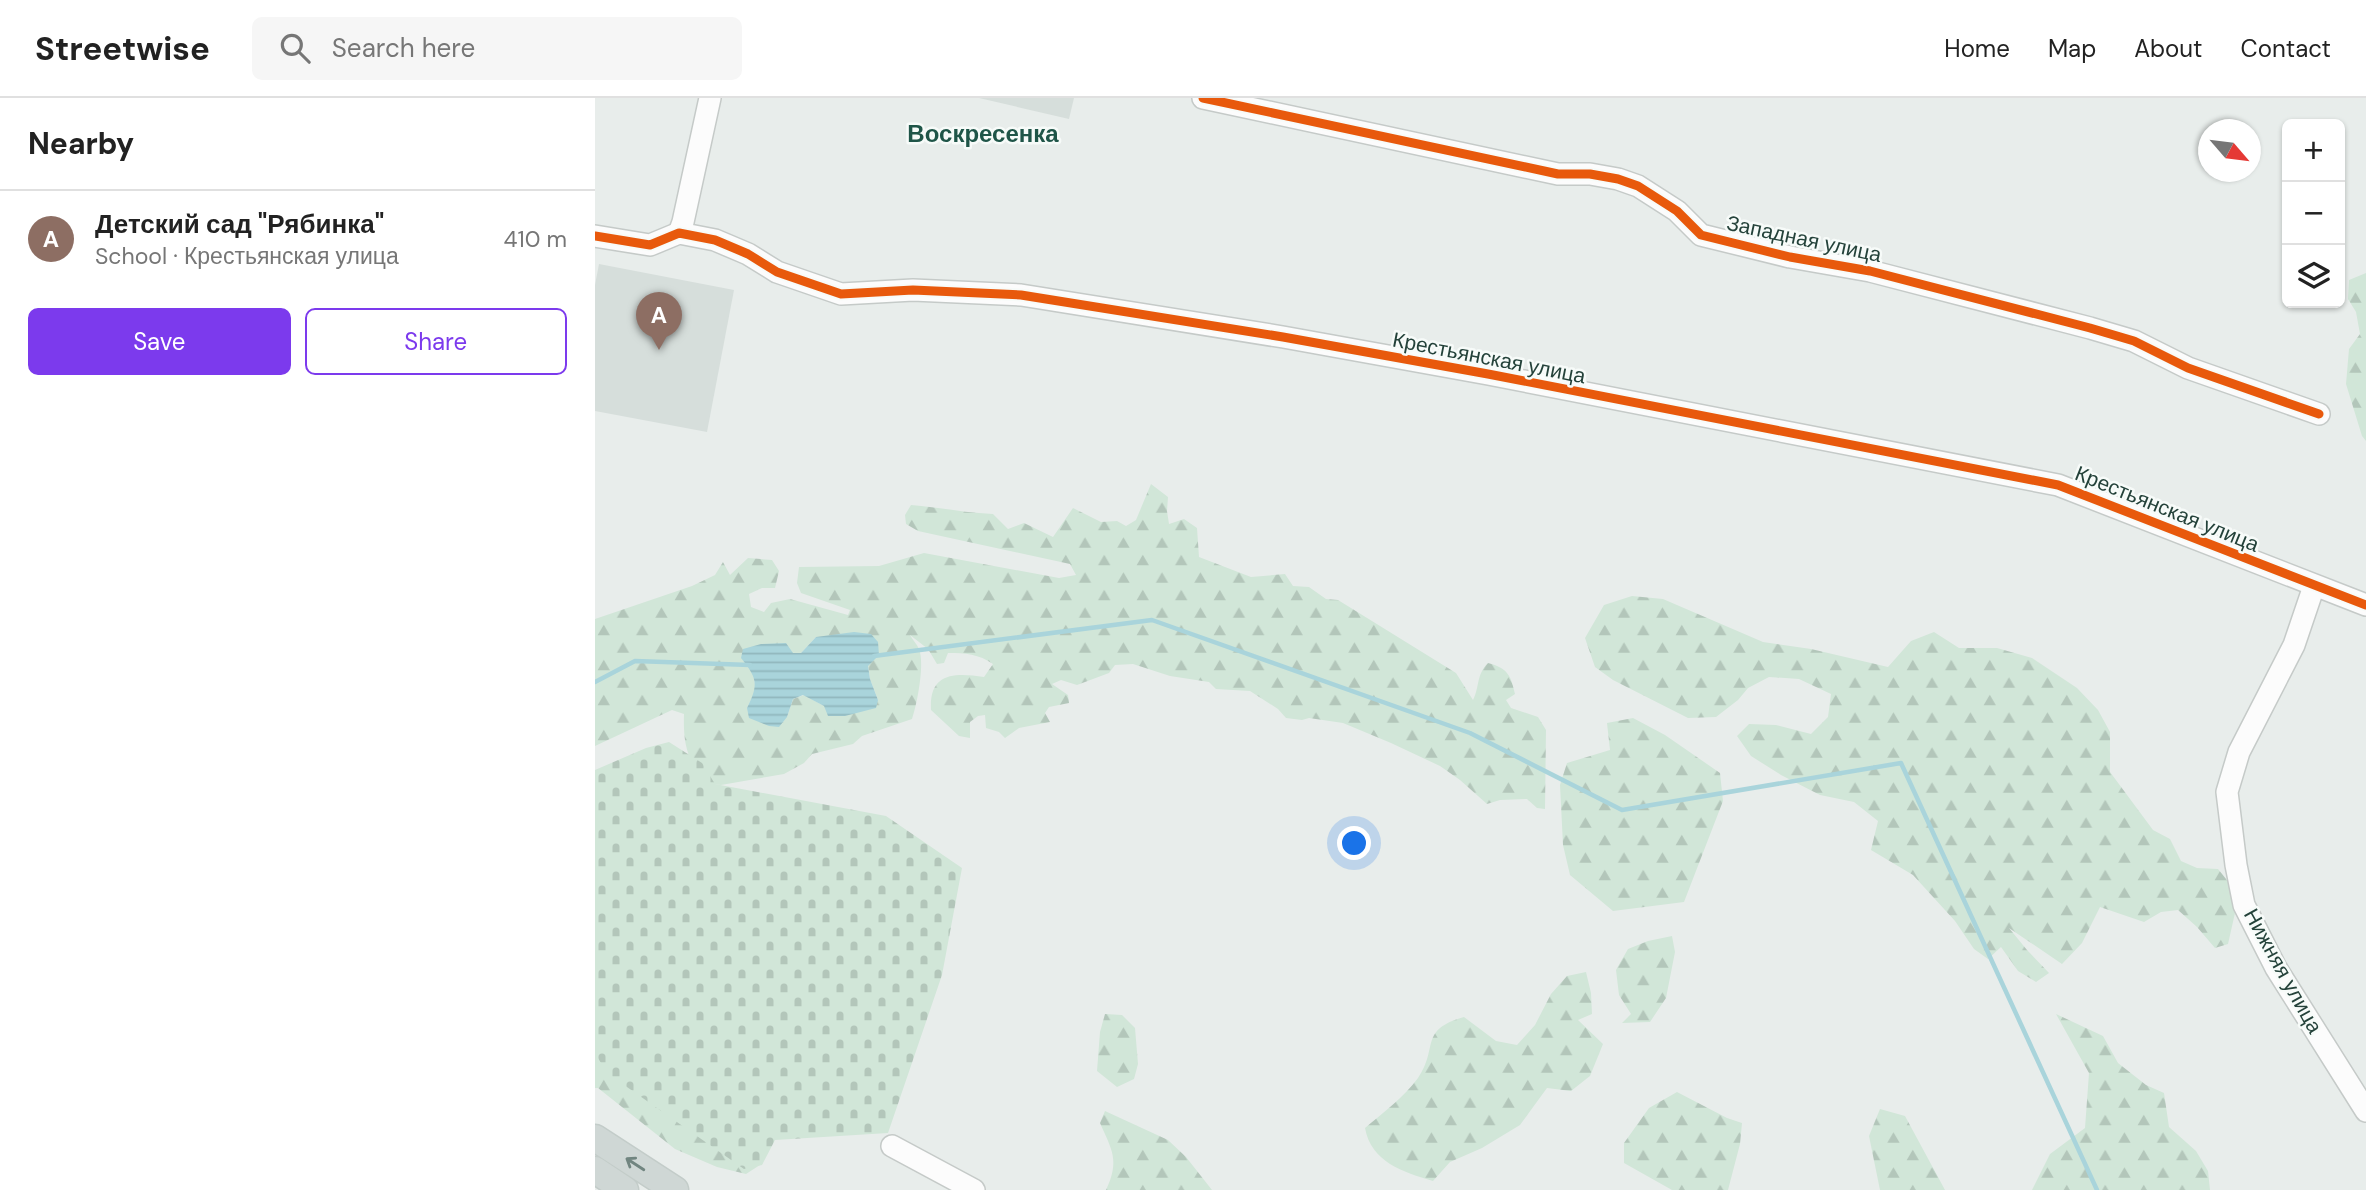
<!DOCTYPE html>
<html lang="en">
<head>
<meta charset="utf-8">
<style>
  body { margin:0; font-family:"DM Sans",sans-serif; background:#f6f6f6; color:#222 }
  .controls { position:absolute; right:21px; top:21px; display:grid; overflow:hidden; border-radius:10px; box-shadow:0 2px 5px #0004 }
  .controls button { width:63px; height:63px; display:grid; place-items:center; padding:0; border:0; border-bottom:2px solid #e0e0e0; background:#fff; color:#222; font:35px sans-serif }
  .compass { position:absolute; left:1603px; top:21px; width:63px; height:63px; border-radius:50%; background:#fff; box-shadow:0 2px 5px #0004; rotate:118deg }
  .you { position:absolute; left:760px; top:746px; width:24px; height:24px; margin:-18px; border:5px solid #fff; border-radius:50%; background:#1a73e8; box-shadow:0 0 0 10px #1a73e833 }
  .badge { display:grid; place-items:center; width:46px; height:46px; border-radius:50%; background:#7c3aed; color:#fff; font-size:23px; font-weight:700 }
  .pin { position:absolute; translate:-50% -58px; filter:drop-shadow(0 2px 4px #0008) }
  .pin::after { content:''; position:absolute; top:37px; width:24px; height:21px; background:inherit; clip-path:polygon(0 0,100% 0,50% 100%) }
  .list { margin:0; padding:0; list-style:none }
  h2 { display:flex; justify-content:space-between; align-items:center; height:91px; margin:0; padding:0 28px; font-size:30px }
  h2 small { font-size:23px; font-weight:400; color:#767676 }
  .list li { display:grid; grid-template-columns:46px 1fr auto; gap:21px; align-items:center; box-sizing:border-box; height:98px; padding:0 28px; border-top:2px solid #e0e0e0 }
  .list b { display:block; font-size:26px; white-space:nowrap }
  .list p { margin:0; font-size:23px; white-space:nowrap; color:#767676 }
  .list em { font-size:23px; font-style:normal; color:#767676 }
  .actions { display:flex; gap:14px; padding:21px 28px }
  .actions a { flex:1; padding:16px 0; border:2px solid #7c3aed; border-radius:10px; text-align:center; font-size:24px; color:#7c3aed }
  .actions .main { background:#7c3aed; color:#fff }
  .icon { flex:none; width:38px; height:38px; fill:none; stroke:currentColor; stroke-width:2; stroke-linecap:round; stroke-linejoin:round }
  .map { position:relative; flex:none; width:1771px; height:1092px; overflow:hidden }
  header { display:flex; align-items:center; gap:42px; box-sizing:border-box; height:98px; padding:0 35px; background:#fff; border-bottom:2px solid #e0e0e0 }
  header strong { font-size:33px }
  nav { display:flex; gap:38px; margin-inline-start:auto; font-size:24px }
  .search { width:490px; height:63px; background:#f6f6f6; display:flex; align-items:center; gap:18px; box-sizing:border-box; padding:0 24px; border-radius:10px; color:#767676; font-size:26px }
  main { display:flex }
  aside { flex:1; background:#fff }
  .map>svg:first-child { display:block }
</style>
</head>
<body>
<header>
<strong>Streetwise</strong>
<div class="search"><svg class="icon" aria-label="search" viewBox="0 0 24 24"><circle cx="10" cy="10" r="6"/><path d="M15 15l6 6"/></svg>Search here</div>
<nav><a>Home</a><a>Map</a><a>About</a><a>Contact</a></nav>
</header>
<main>
<aside>
<h2>Nearby<small></small></h2>
<ul class="list">
<li><span class="badge" style="background:#8d6e63">A</span><div><b>Детский сад &quot;Рябинка&quot;</b><p>School · Крестьянская улица</p></div><em>410 m</em></li>
</ul>
<div class="actions"><a class="main">Save</a><a>Share</a></div>
</aside>
<div class="map">
<svg width="1771" height="1092" viewBox="0 0 1771 1092">
  <defs>
    <pattern id="forest-firs" width="22" height="20" patternUnits="userSpaceOnUse" patternTransform="scale(1.75)"><rect width="22" height="20" fill="#d1e6d8"/><path d="M5 1l3.5 6h-7zM16 11l3.5 6h-7z" fill="#b3c6ba"/></pattern>
    <pattern id="cemetery-stones" width="16" height="16" patternUnits="userSpaceOnUse" patternTransform="scale(1.75)"><rect width="16" height="16" fill="#d1e6d8"/><path d="M2 7V4a2 2 0 0 1 4 0v3zM10 15v-3a2 2 0 0 1 4 0v3z" fill="#b3c6ba"/></pattern>
    <pattern id="water-rules" width="6" height="5" patternUnits="userSpaceOnUse" patternTransform="scale(1.75)"><rect width="6" height="5" fill="#a9d4db"/><path d="M0 2.5h6" fill="none" stroke="#91b7bd"/></pattern>
  </defs>
  <rect width="100%" height="100%" fill="#e8edeb"/>
  <!-- built -->
  <g fill="#d6dedb">
    <path d="M384 0H479L474 21Z"/>
    <path d="M4 166 139 192 112 334 0 313V187Z"/>
  </g>
  <!-- forest -->
  <g fill="url(#forest-firs)" fill-rule="evenodd">
    <path d="M1771 175V343L1767 338 1751 286 1754 251 1765 236 1761 214 1753 201 1754 182Z"/>
    <path d="M556 386 573 399 572 413 574 426 589 421 602 430 604 459 656 479 690 476 698 488 714 489 731 501 743 502 861 575 878 602C885 588 881 577 893 565 913 570 916 578 920 596L911 602 916 610 943 619 951 632 950 711 942 710 932 701 905 702 892 706 865 682 845 668 796 645 748 625 714 620 707 622 691 620 683 611 655 593 621 591 614 584 575 578 538 566 520 567 514 575 482 587 466 582 457 586 473 597 474 605 454 609 450 615 455 624 424 630 410 640 404 634 391 630 390 617 383 618 375 624V640L364 638 336 612C334 574 360 575 389 579L398 566C384 556 370 555 353 555L349 565 342 566 333 551 315 537C317 541 322 546 324 551 330 566 322 606 317 621L267 638 258 646 217 656 209 665 189 676 126 687 112 686C92 664 88 645 89 616L77 612 0 648V521L97 488 120 477 128 464 135 477 153 460 177 462 184 473 180 490H167L154 496 156 509 169 514 176 505 195 501 253 517 255 512 206 495 202 485 204 469 284 468 329 455 464 480 481 477 475 466 323 433 311 426 310 417 316 407C343 409 370 415 398 416L413 431 429 425 458 439 478 410 506 424 522 423 531 428 541 422ZM221 539 273 568 275 581 283 602 229 608 209 597 198 601 192 619 152 610 161 592 158 575 198 555H206Z"/>
    <path d="M1037 498 1068 501 1168 544 1216 551 1293 569 1316 543 1339 534 1364 550H1402L1437 560 1482 590 1503 612 1515 634V674L1558 732 1575 741 1586 763 1602 770 1623 771 1640 792V815L1633 846 1620 850 1602 829 1583 812 1566 814 1549 824 1505 809 1487 845 1467 866 1414 830 1432 852 1454 875 1441 884 1423 873 1406 849 1393 861 1379 851 1360 823 1318 777 1276 752 1283 723 1259 704 1225 697 1186 677 1156 658 1142 638 1154 626 1181 627 1216 636 1233 619 1236 596 1204 581 1174 579 1153 590 1143 602 1121 619 1093 620 1018 582 1000 569 990 540 1009 507Z"/>
    <path d="M1038 620 1070 637 1125 675 1128 703 1089 804 1018 813 975 777 968 747 965 687 972 665 1015 652 1012 625Z"/>
    <path d="M1077 838 1080 854 1071 900 1055 924 1027 925 1036 916 1024 897 1021 872 1033 851 1053 843Z"/>
    <path d="M991 874 996 895 997 916 983 922 1008 946 995 978 976 993 952 990 925 1027 887 1050 855 1064 838 1083C808 1074 776 1064 770 1030 788 1015 809 999 823 980 844 950 823 932 869 919L901 943 922 947 940 927 956 896 972 878Z"/>
    <path d="M0 893 168 1065 151 1076 122 1069 80 1051 3 990H0Z"/>
    <path d="M510 916 527 917 540 930 543 966 539 981 522 989 502 973 505 934Z"/>
    <path d="M1461 916 1508 938 1523 965 1551 987 1569 995 1574 1029 1601 1053 1613 1073 1615 1092H1437L1455 1056 1490 1030 1494 975Z"/>
    <path d="M1082 994 1132 1020 1147 1025 1145 1046 1133 1092H1077L1029 1065V1045L1054 1010Z"/>
    <path d="M1285 1011 1310 1018 1350 1092H1285L1274 1038Z"/>
    <path d="M510 1013 573 1042 591 1059 617 1092H511C525 1063 517 1052 505 1025Z"/>
  </g>
  <!-- cemetery -->
  <path fill="url(#cemetery-stones)" d="M74 644 107 665 120 686 291 718 367 770 347 877 293 1035 180 1042 167 1067 149 1071 12 975 0 955V672L51 650Z"/>
  <!-- water -->
  <path fill="url(#water-rules)" d="M259 534 276 536 283 544 284 557 273 568 275 581 283 602 281 610 250 618H233L229 608 208 597 198 601 192 619 184 629 174 628 154 620 152 610C164 586 162 580 146 560L148 551 166 546 191 545 198 555H206L221 539Z"/>
  <g fill="none" stroke-linecap="round" stroke-linejoin="round">
    <!-- stream -->
    <g stroke="#a9d4db" stroke-width="4.5">
      <path d="M279 558 557 522 875 635 1027 712 1306 665 1502 1092"/>
      <path d="M0 584 40 563 155 567"/>
    </g>
    <defs>
      <g id="minor">
        <path d="M608 0 963 76H995L1023 81 1043 88 1082 113 1106 137 1195 159 1275 173 1495 230 1539 243 1593 270 1724 316"/>
        <path d="M84 135 88 124 115 0"/>
        <path d="M0 138 55 147 84 135 120 142 153 156 182 174 246 196 318 192 426 197 688 239 893 276 1463 387 1771 507"/>
        <path d="M1719 488 1699 547 1644 654 1632 694 1641 767 1649 807 1681 870 1771 1013"/>
        <path d="M297 1048 379 1092"/>
      </g>
      <g id="major">
        <path d="M0 1040 80 1092"/>
        <path d="M0 1072 30 1092"/>
      </g>
    </defs>
    <!-- minor casing -->
    <use href="#minor" stroke="#c5cac8" stroke-width="24"/>
    <!-- major casing -->
    <use href="#major" stroke="#c3ccc9" stroke-width="29"/>
    <!-- minor -->
    <use href="#minor" stroke="#fcfcfc" stroke-width="21"/>
    <!-- major -->
    <use href="#major" stroke="#cfd7d5" stroke-width="26"/>
    <defs>
      <g id="cycleway">
        <path d="M608 0 963 76H995L1023 81 1043 88 1082 113 1106 137 1195 159 1275 173 1495 230 1539 243 1593 270 1724 316"/>
        <path d="M0 138 55 147 84 135 120 142 153 156 182 174 246 196 318 192 426 197 688 239 893 276 1463 387 1771 507"/>
      </g>
    </defs>
    <!-- cycleway casing -->
    <use href="#cycleway" stroke="#f7fbf9" stroke-width="13"/>
    <!-- cycleway -->
    <use href="#cycleway" stroke="#e8590c" stroke-width="9"/>
  </g>
  <!-- one-way arrows -->
  <defs><path id="oneway-shaft" d="M-6 0H5M1.5-3L5.5 0L1.5 3" fill="none" stroke-width="1.6" stroke-linecap="round" stroke-linejoin="round" transform="scale(1.75)"/></defs>
  <use stroke="#718580" href="#oneway-shaft" transform="translate(40 1066) rotate(-147)"/>
  <g text-anchor="middle" dominant-baseline="central" stroke-width="5" stroke-linejoin="round" paint-order="stroke">
    <!-- street labels -->
    <g font-size="21" fill="#24423a" stroke="#f7fbf9">
      <text transform="translate(1209 141) rotate(12)">Западная улица</text>
      <text transform="translate(894 260) rotate(11)">Крестьянская улица</text>
      <text transform="translate(1572 411) rotate(22)">Крестьянская улица</text>
      <text transform="translate(1688 873) rotate(61)">Нижняя улица</text>
    </g>
    <!-- quarter labels -->
    <g font-size="24" font-weight="bold" fill="#1f5548" stroke="#f7fbf9">
      <text x="388" y="35">Воскресенка</text>
    </g>
  </g>
</svg>
<div class="controls">
<button>+</button>
<button>−</button>
<button><svg class="icon" aria-label="layers" viewBox="0 0 24 24"><path d="M12 4l9 5-9 5-9-5zM3 14l9 5 9-5"/></svg></button>
</div>
<svg class="compass" viewBox="-18 -18 36 36"><path d="M0-13l5 13h-10z" fill="#e53935"/><path d="M0 13l5-13h-10z" fill="#767676"/></svg>
<div class="you"></div>
<div class="pin badge" style="left:64px;top:252px;background:#8d6e63">A</div>
</div>
</main>
</body>
</html>
